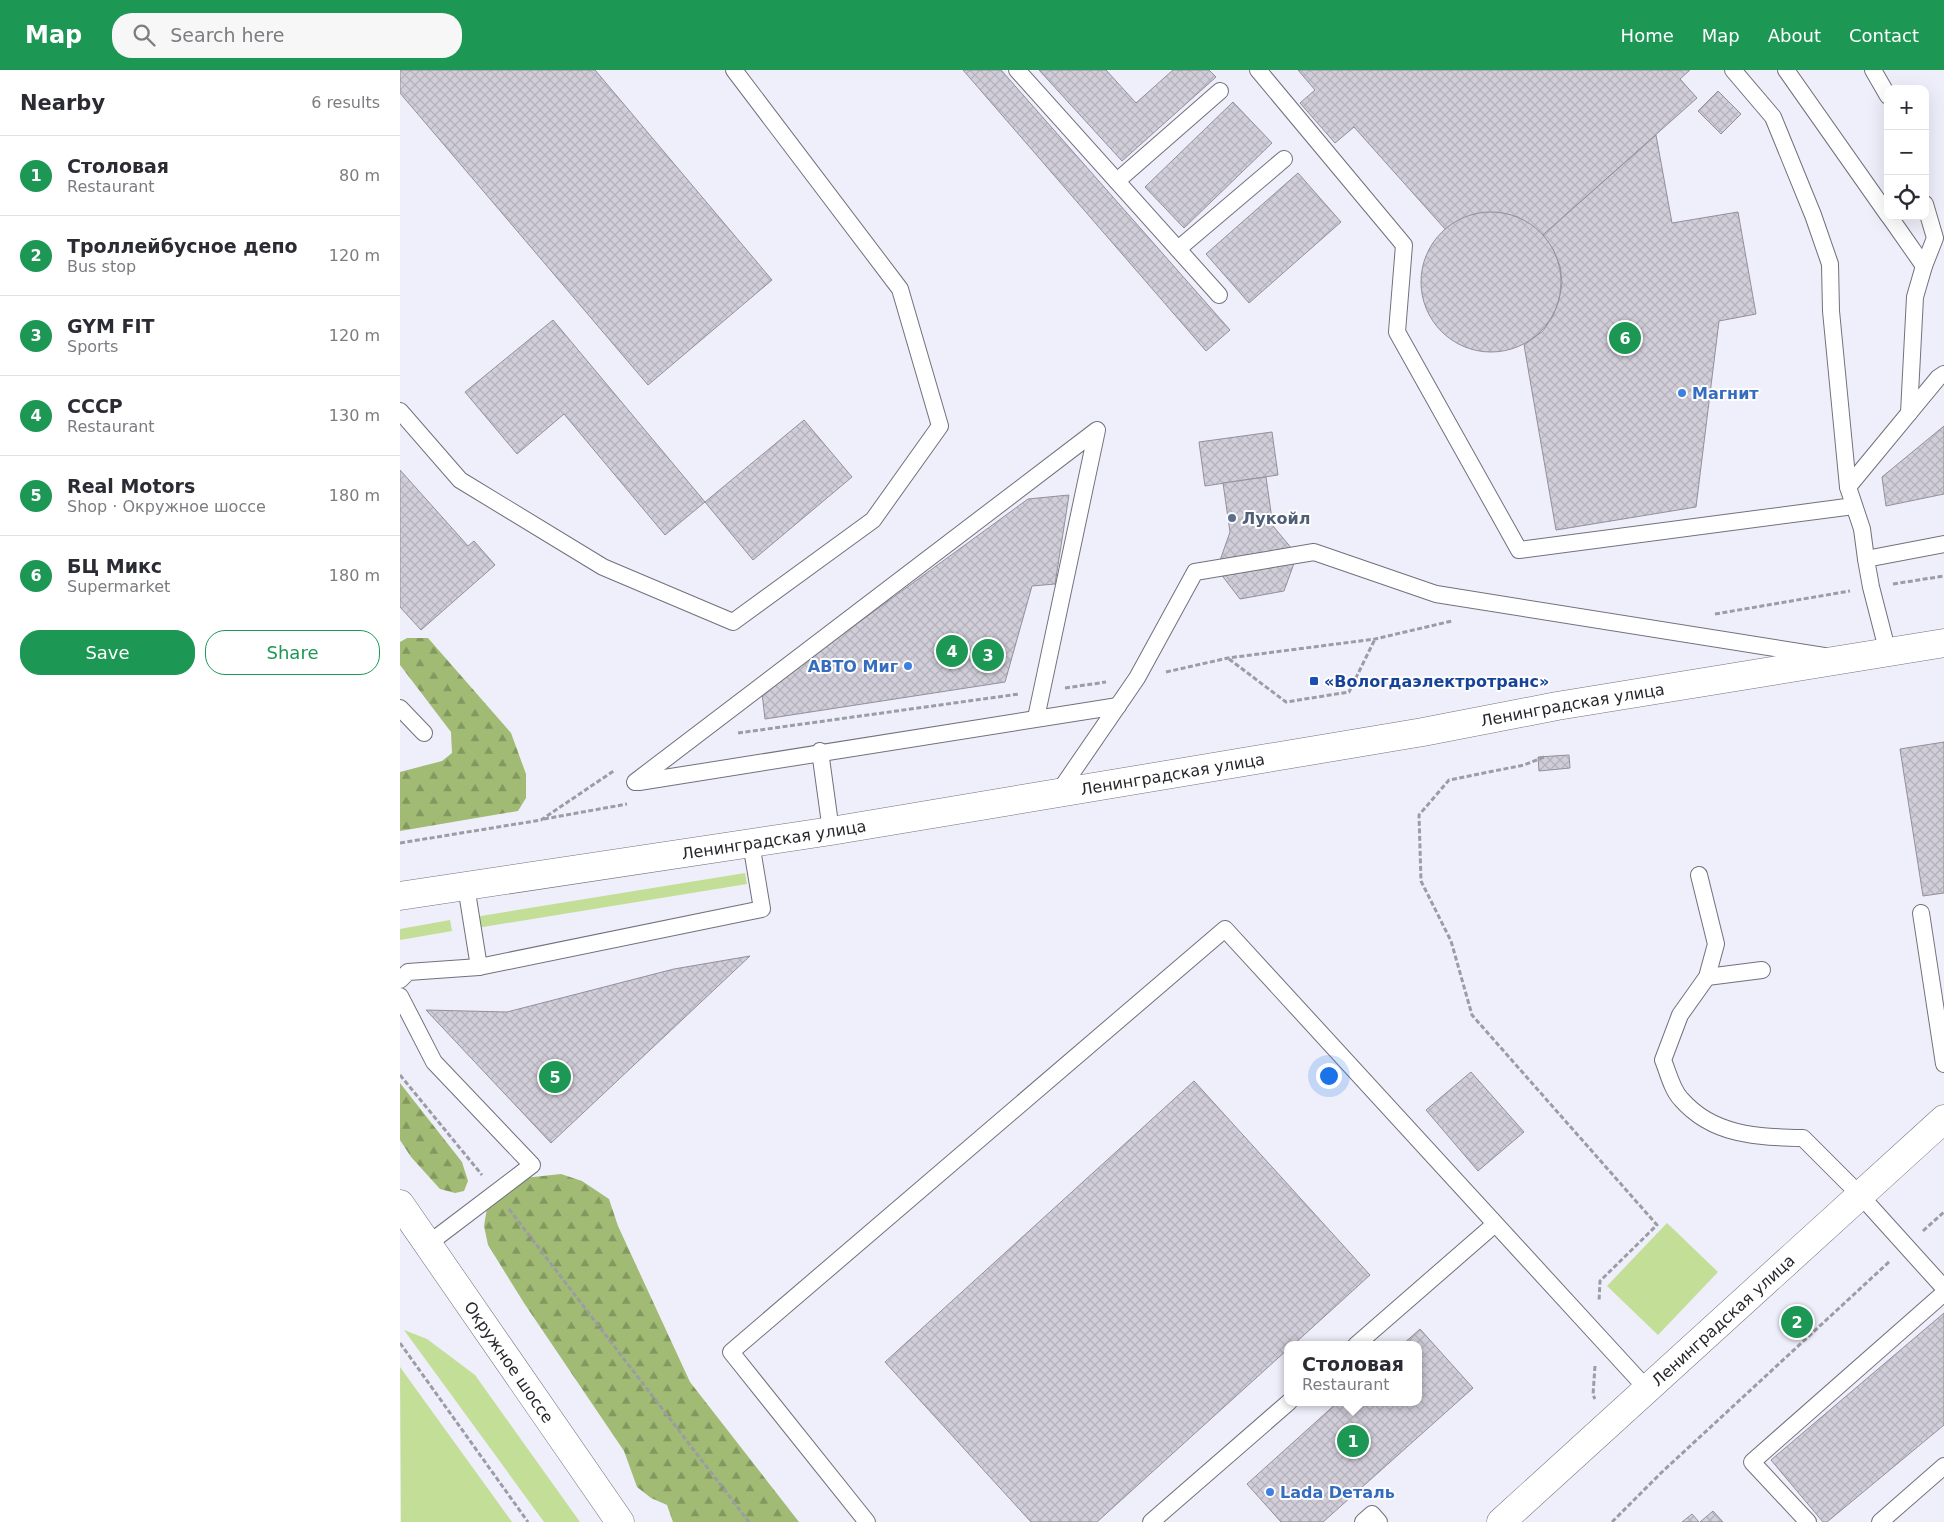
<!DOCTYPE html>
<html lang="en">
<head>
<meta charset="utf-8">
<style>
  body { margin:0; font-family:"DejaVu Sans",sans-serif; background:#f7f7f7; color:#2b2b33 }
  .controls { position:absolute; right:15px; top:15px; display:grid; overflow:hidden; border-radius:10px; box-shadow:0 5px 20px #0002 }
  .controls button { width:45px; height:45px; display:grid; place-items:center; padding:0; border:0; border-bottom:1px solid #e1e1e2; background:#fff; color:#2b2b33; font:25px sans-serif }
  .you { position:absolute; left:928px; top:1005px; width:18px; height:18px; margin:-12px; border:4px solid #fff; border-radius:50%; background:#1a73e8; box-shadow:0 0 0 8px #1a73e833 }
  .badge { display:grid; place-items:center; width:32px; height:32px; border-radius:50%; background:#1c9754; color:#fff; font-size:16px; font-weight:700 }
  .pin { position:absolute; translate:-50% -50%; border:2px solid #fff; box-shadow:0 1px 5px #0006 }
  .popup { position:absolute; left:884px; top:1271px; width:138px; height:65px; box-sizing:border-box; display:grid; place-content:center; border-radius:10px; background:#fff; filter:drop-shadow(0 1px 4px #0005); font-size:16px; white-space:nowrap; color:#7c7c81 }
  .popup b { font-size:19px; color:#2b2b33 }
  .popup::after { content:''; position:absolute; left:50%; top:100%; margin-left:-10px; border:10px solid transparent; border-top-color:#fff }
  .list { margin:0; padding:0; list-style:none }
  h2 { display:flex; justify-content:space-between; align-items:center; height:65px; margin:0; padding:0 20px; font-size:21px }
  h2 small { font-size:16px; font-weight:400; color:#7c7c81 }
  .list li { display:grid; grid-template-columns:32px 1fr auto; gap:15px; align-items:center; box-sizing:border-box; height:80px; padding:0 20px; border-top:1px solid #e1e1e2 }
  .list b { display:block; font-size:19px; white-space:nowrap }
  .list p { margin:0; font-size:16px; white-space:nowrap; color:#7c7c81 }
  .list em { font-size:16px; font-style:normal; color:#7c7c81 }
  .actions { display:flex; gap:10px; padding:15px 20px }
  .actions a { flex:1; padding:11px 0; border:1px solid #1c9754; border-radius:20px; text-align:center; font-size:18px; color:#1c9754 }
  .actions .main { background:#1c9754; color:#fff }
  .icon { flex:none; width:28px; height:28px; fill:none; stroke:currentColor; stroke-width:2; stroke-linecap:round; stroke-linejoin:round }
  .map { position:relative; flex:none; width:1544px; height:1452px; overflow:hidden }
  header { display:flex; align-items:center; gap:30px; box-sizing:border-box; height:70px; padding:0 25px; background:#1c9754; color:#fff }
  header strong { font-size:24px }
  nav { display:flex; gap:28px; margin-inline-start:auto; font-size:18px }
  .search { width:350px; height:45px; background:#f7f7f7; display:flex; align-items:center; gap:12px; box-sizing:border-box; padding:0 18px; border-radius:20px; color:#7c7c81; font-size:19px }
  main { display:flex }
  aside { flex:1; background:#fff }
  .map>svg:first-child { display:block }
</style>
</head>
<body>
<header>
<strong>Map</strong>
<div class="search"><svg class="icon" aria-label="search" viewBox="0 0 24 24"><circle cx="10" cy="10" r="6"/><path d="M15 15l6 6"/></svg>Search here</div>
<nav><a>Home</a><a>Map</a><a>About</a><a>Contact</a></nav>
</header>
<main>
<aside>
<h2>Nearby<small>6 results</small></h2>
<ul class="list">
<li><span class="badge">1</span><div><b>Столовая</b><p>Restaurant</p></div><em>80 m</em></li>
<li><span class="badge">2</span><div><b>Троллейбусное депо</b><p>Bus stop</p></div><em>120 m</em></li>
<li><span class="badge">3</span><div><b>GYM FIT</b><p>Sports</p></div><em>120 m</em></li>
<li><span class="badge">4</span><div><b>СССР</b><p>Restaurant</p></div><em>130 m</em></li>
<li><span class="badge">5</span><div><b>Real Motors</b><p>Shop · Окружное шоссе</p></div><em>180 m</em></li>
<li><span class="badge">6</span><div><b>БЦ Микс</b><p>Supermarket</p></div><em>180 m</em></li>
</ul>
<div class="actions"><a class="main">Save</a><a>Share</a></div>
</aside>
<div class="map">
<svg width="1544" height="1452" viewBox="0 0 1544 1452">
  <defs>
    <pattern id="forest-firs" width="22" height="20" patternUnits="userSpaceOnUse" patternTransform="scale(1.25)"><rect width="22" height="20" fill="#a1bb74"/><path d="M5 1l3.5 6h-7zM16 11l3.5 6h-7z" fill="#83985f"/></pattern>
    <pattern id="building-cross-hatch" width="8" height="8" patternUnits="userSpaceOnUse" patternTransform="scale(1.25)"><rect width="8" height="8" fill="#d1ced9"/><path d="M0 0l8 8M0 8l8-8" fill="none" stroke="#b3b1ba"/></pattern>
  </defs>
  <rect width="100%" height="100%" fill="#eeeffb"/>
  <!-- grass -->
  <g fill="#c3de96">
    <path d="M345 803 347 814 77 858 75 847Z"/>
    <path d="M50 850 52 861 0 870V859Z"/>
    <path d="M1267 1153 1318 1202 1258 1265 1207 1216Z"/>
    <path d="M4 1260 27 1269 75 1305 180 1452H144Z"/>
    <path d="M0 1297 112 1452H1Z"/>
  </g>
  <!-- forest -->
  <g fill="url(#forest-firs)">
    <path d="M7 568H28L111 663 126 704V728L118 741 0 761V702L42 691 52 683 51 662 0 595V572Z"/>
    <path d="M0 1013 62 1092 68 1111 64 1121 55 1123 40 1119 11 1087 0 1070Z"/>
    <path d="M161 1104 182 1111 209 1129 218 1156 290 1312 399 1452H273L267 1435 251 1428 237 1417 224 1381 124 1233 88 1175 84 1156 88 1132 124 1108Z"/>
  </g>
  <!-- building -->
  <g fill="url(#building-cross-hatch)" stroke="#93909b">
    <path d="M0 0H195L372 210 248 315 0 23Z"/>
    <path d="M563 0H601L830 260 806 281Z"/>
    <path d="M639 0H706L736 33 773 0H809L816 7 722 91Z"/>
    <path d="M898 0H1290L1280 9 1297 28 1143 165 1118 147 1088 143 1072 145 1045 159 954 57 935 73 900 33 915 20Z"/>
    <path d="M1318 21 1341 44 1321 64 1298 41Z"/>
    <path d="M833 32 872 73 784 158 745 117Z"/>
    <path d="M1256 65 1272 153 1338 142 1356 244 1319 251 1296 437 1156 460 1124 275 1143 261 1153 246 1159 230 1162 213 1160 196 1153 179 1143 165Z"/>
    <path d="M898 103 941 152 849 233 806 184Z"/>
    <circle cx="1091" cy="212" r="70"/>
    <path d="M153 250 305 432 265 465 164 344 117 384 65 322Z"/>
    <path d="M404 350 452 407 353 490 305 432Z"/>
    <path d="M1544 356V424L1486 436 1482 407Z"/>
    <path d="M872 362 878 405 805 416 799 372Z"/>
    <path d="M0 400 68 476 74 471 95 495 21 560 0 537Z"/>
    <path d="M866 407 873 456 897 485 884 521 840 529 817 499 830 462 823 413Z"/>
    <path d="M669 425 655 514 632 516 605 612 365 649 362 623 628 429Z"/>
    <path d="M1544 672V823L1523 826 1500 679Z"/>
    <path d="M1169 685 1170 698 1139 701 1138 687Z"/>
    <path d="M350 886 151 1073 26 940 107 942 274 899Z"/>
    <path d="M1071 1002 1124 1062 1078 1101 1026 1040Z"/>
    <path d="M794 1011 970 1205 893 1275H888V1279L697 1452H631L485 1292Z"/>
    <path d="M1544 1243V1355L1427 1452H1423L1371 1390Z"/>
    <path d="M1020 1259 1073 1318 923 1452H881L847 1414 938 1332H1018V1275H1002Z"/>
    <path d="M1313 1441 1323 1452H1300Z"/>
    <path d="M1292 1444 1299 1452H1282Z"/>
  </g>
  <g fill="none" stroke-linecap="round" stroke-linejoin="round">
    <defs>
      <g id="service">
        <path d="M617 0 819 225"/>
        <path d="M858 0 1004 175 997 262 1119 480 1454 436"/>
        <path d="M1333 0 1373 47 1413 145 1430 194 1431 241 1448 417 1462 459 1466 489"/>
        <path d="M1386 0 1488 145"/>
        <path d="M1473 0 1488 26"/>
        <path d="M717 111 820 21"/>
        <path d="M1489 146 1524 196"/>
        <path d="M778 179 884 89"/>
        <path d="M0 341 60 410 203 497 333 552 473 450 540 356 500 219 334 0"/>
        <path d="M1509 343 1515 227 1524 196 1535 168 1525 134"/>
        <path d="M1448 417 1538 308 1544 304"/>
        <path d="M1488 583 1471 517 1466 489 1544 474"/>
        <path d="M0 638 24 663"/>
        <path d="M420 681 431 761"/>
        <path d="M235 712 697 360 636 648"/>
        <path d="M239 712 718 636"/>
        <path d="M658 723 737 608 795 502 914 482 1036 524 1424 586"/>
        <path d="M1299 805 1316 874 1307 907 1280 945 1263 990C1268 1002 1272 1020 1281 1029 1313 1066 1358 1067 1403 1068L1460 1125 1544 1218"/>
        <path d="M66 816 79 897"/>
        <path d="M1521 843 1544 994"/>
        <path d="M1307 907 1362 900"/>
        <path d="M0 910 8 902 79 897 362 839 351 773"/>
        <path d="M0 926 34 992 132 1095 28 1174"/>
        <path d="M956 1275 1095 1154"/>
        <path d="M467 1452 331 1282 825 859 1247 1319"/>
        <path d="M751 1452 889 1332"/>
        <path d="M963 1452 972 1444 979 1452"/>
        <path d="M1408 1452 1352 1392 1544 1223"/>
        <path d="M1480 1452 1544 1396"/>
      </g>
      <g id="secondary">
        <path id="s1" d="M0 826 431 761 1023 662 1157 636 1544 573"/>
        <path id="s2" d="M1101 1452 1544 1049"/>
      </g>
      <g id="primary">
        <path id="s3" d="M0 1134 220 1452"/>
      </g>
    </defs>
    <!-- service casing -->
    <use href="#service" stroke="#71717c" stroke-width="18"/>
    <!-- secondary casing -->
    <use href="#secondary" stroke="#71717c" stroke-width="29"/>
    <!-- primary casing -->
    <use href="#primary" stroke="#71717c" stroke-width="29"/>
    <!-- path -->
    <g stroke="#9b9ca4" stroke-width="3" stroke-dasharray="5 2.5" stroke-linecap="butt">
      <path d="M1493 514 1544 506"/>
      <path d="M1315 544 1450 521"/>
      <path d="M829 589 886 632 949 622 975 569"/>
      <path d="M766 602 828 588 975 569 1052 551"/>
      <path d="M665 618 706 612"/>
      <path d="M338 663 619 624"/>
      <path d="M1144 687 1124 695 1049 710 1019 745 1021 811 1051 871 1072 945 1257 1155 1200 1211 1199 1232"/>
      <path d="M144 749 227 734"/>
      <path d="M0 773 141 750 215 700"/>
      <path d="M0 1005 82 1105"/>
      <path d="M109 1139 349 1452"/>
      <path d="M1523 1161 1544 1142"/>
      <path d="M0 1273 128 1452"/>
      <path d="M1195 1296 1193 1325 1195 1329"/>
      <path d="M1212 1452 1262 1402 1490 1191"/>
    </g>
    <!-- service -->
    <use href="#service" stroke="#fff" stroke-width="16"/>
    <!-- secondary -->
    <use href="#secondary" stroke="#fff" stroke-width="28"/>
    <!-- primary -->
    <use href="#primary" stroke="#fff" stroke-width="28"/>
  </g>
  <!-- markers -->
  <g fill="#3f7fe0" stroke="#fdfdfd" stroke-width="2">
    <circle cx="1282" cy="323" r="5"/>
    <circle cx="508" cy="596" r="5"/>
    <circle cx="870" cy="1422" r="5"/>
  </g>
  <circle fill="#5c6f8a" stroke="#fdfdfd" stroke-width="2" cx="832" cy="448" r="5"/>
  <rect fill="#1a4fb4" stroke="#fdfdfd" stroke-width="2" x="909" y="606" width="10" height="10" rx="2.5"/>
  <g text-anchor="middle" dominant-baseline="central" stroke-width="4" stroke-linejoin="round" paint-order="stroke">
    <!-- shop labels -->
    <g font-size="16" font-weight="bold" fill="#366cbe" stroke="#fdfdfd" text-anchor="start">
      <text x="1292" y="323">Магнит</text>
      <text x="498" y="596" text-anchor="end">АВТО Миг</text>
      <text x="880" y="1422">Lada Dеталь</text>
    </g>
    <!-- service labels -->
    <g font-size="16" font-weight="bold" fill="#4e5e75" stroke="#fdfdfd" text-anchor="start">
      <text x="842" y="448">Лукойл</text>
    </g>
    <!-- transit labels -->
    <g font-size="16" font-weight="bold" fill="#164399" stroke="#fdfdfd" text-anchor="start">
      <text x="924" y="611">«Вологдаэлектротранс»</text>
    </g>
    <!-- street labels -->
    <g font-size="16" fill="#26272b" stroke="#fdfdfd">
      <text stroke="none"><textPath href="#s1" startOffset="1188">Ленинградская улица</textPath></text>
      <text stroke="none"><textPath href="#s1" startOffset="782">Ленинградская улица</textPath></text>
      <text stroke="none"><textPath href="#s1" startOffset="378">Ленинградская улица</textPath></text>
      <text stroke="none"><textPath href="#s2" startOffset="300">Ленинградская улица</textPath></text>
      <text stroke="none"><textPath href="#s3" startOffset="192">Окружное шоссе</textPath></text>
    </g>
  </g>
</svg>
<div class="controls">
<button>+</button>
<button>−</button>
<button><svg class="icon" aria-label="locate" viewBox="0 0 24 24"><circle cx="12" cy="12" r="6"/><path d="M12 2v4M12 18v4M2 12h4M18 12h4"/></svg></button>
</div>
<div class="you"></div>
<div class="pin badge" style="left:953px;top:1371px">1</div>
<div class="popup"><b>Столовая</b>Restaurant</div>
<div class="pin badge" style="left:1397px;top:1252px">2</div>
<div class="pin badge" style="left:588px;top:585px">3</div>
<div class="pin badge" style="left:552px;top:581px">4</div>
<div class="pin badge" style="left:155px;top:1007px">5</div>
<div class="pin badge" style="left:1225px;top:268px">6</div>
</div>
</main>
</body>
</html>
